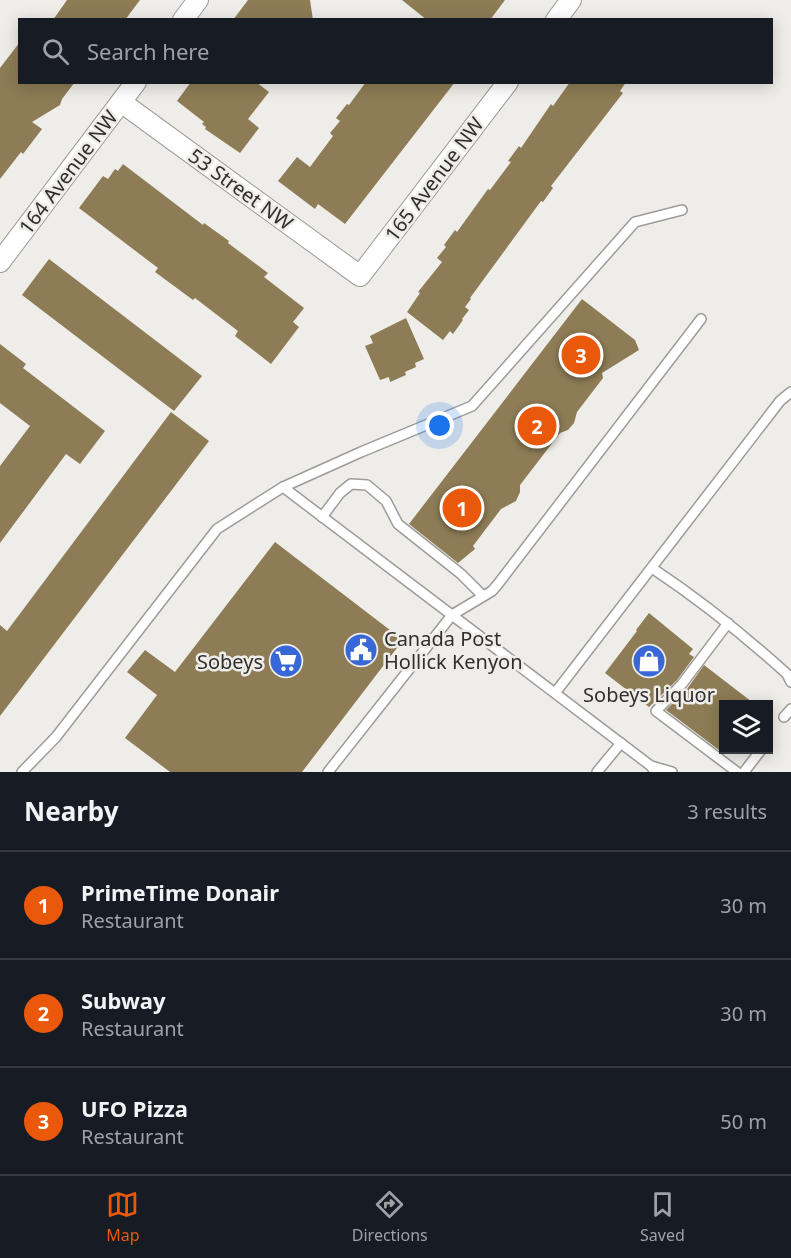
<!DOCTYPE html>
<html lang="en">
<head>
<meta charset="utf-8">
<style>
  body { margin:0; font-family:"Noto Sans",sans-serif; background:#20242c; color:#f1f3f6 }
  .controls { position:absolute; right:18px; bottom:18px; display:grid; overflow:hidden; border-radius:0px; box-shadow:0 3px 15px #0003 }
  .controls button { width:54px; height:54px; display:grid; place-items:center; padding:0; border:0; border-bottom:2px solid #363941; background:#171b24; color:#f1f3f6; font:30px sans-serif }
  .you { position:absolute; left:440px; top:426px; width:21px; height:21px; margin:-15px; border:4px solid #fff; border-radius:50%; background:#1a73e8; box-shadow:0 0 0 9px #1a73e833 }
  .badge { display:grid; place-items:center; width:39px; height:39px; border-radius:50%; background:#ea580c; color:#fff; font-size:20px; font-weight:700 }
  .pin { position:absolute; translate:-50% -50%; border:3px solid #fff; box-shadow:0 2px 6px #0006 }
  .list { margin:0; padding:0; list-style:none }
  h2 { display:flex; justify-content:space-between; align-items:center; height:78px; margin:0; padding:0 24px; font-size:26px }
  h2 small { font-size:20px; font-weight:400; color:#9ea1a6 }
  .list li { display:grid; grid-template-columns:39px 1fr auto; gap:18px; align-items:center; box-sizing:border-box; height:108px; padding:0 24px; border-top:2px solid #363941 }
  .list b { display:block; font-size:22px; white-space:nowrap }
  .list p { margin:0; font-size:20px; white-space:nowrap; color:#9ea1a6 }
  .list em { font-size:20px; font-style:normal; color:#9ea1a6 }
  .icon { flex:none; width:33px; height:33px; fill:none; stroke:currentColor; stroke-width:2; stroke-linecap:round; stroke-linejoin:round }
  .map { position:relative; flex:none; width:791px; height:772px; overflow:hidden }
  .search { position:absolute; background:#171b24; box-shadow:0 3px 15px #0003; left:18px; right:18px; top:18px; height:66px; display:flex; align-items:center; gap:15px; box-sizing:border-box; padding:0 21px; border-radius:0px; color:#9ea1a6; font-size:22px }
  .sheet { height:402px; background:#171b24 }
  nav { display:flex; justify-content:space-around; align-items:center; box-sizing:border-box; height:84px; border-top:2px solid #363941; background:#171b24; font-size:16px; color:#9ea1a6 }
  nav a { display:grid; justify-items:center; gap:3px }
  nav .on { color:#ea580c }
  .map>svg:first-child { display:block }
</style>
</head>
<body>
<div class="map">
<svg width="791" height="772" viewBox="0 0 791 772">
  <rect width="100%" height="100%" fill="#efede9"/>
  <!-- building -->
  <g fill="#8d7c55">
    <path d="M67 0H140L125 20H53Z"/>
    <path d="M248 0H310L313 20H233Z"/>
    <path d="M402 0H505L490 20H427Z"/>
    <path d="M20 42V82H75L62 99 60 105 32 122 42 129 23 154 21 152 0 179V68Z"/>
    <path d="M191 82H256L269 92 248 119 259 128 240 153 205 129 206 127 202 124 204 122 177 101Z"/>
    <path d="M366 82H455L345 224 318 204 315 209 278 181 297 157 310 167 333 136 330 133 340 121 336 118 347 104 349 105Z"/>
    <path d="M570 82H626L620 91 623 93 551 186 553 188 543 202 541 201 470 298 471 299 465 307 469 310 462 319 463 320 453 334 450 331 443 340 407 312 420 293 418 292 442 262 437 258 446 247 444 245 455 230 457 232 488 189 490 190 511 162 508 161 519 146 521 148 551 104 553 106Z"/>
    <path d="M123 164 203 225 204 223 229 241 228 243 268 273 264 277 304 308 293 322 299 327 271 364 235 336 238 331 195 298 193 300 155 272 158 268 79 208 103 176 108 179 115 169 118 171Z"/>
    <path d="M49 259 202 376 174 411 22 295Z"/>
    <path d="M582 299 635 340 639 350 602 373 603 378 577 412 574 423 568 430 560 433 520 485V492L516 501 501 509 473 546 475 549 458 563 409 524Z"/>
    <path d="M406 318 424 359 415 363 416 367 405 372 406 375 390 382 389 377 380 380 365 346 373 343 370 336Z"/>
    <path d="M0 344 26 364 23 368 105 431 80 464 66 454 0 543V466L30 426 0 403Z"/>
    <path d="M171 412 209 441 0 716V625L7 631Z"/>
    <path d="M275 542 403 640 302 772H170L125 738 157 695 127 672 145 650 175 672Z"/>
    <path d="M649 613 693 649 689 654 694 657 677 680 649 707 605 673 637 631 636 630Z"/>
    <path d="M704 665 756 705H723V753L666 710 687 689Z"/>
  </g>
  <g fill="none" stroke-linecap="round" stroke-linejoin="round">
    <defs>
      <g id="service">
        <path d="M283 487 651 766"/>
        <path d="M322 517 340 493 351 484 367 485 386 501 398 524 461 574 483 596"/>
        <path d="M652 568C700 600 744 635 787 674L791 682"/>
        <path d="M728 623 682 684 656 711 737 772"/>
        <path d="M555 693 780 401 791 392"/>
        <path d="M784 717 791 709"/>
        <path d="M22 772 56 737 217 529 283 487 361 452 472 406 635 222 682 210"/>
        <path d="M328 772 452 615 492 591 498 584 701 319"/>
        <path d="M597 772 621 743"/>
        <path d="M655 772 651 766 672 772"/>
        <path d="M744 772 761 750"/>
      </g>
      <g id="minor">
        <path d="M183 20 198 0"/>
        <path d="M556 20 571 0"/>
        <path d="M121 102 360 276 508 82"/>
        <path d="M0 262 136 82"/>
      </g>
    </defs>
    <!-- service casing -->
    <use href="#service" stroke="#9e9c98" stroke-width="12"/>
    <!-- minor casing -->
    <use href="#minor" stroke="#9e9c98" stroke-width="22"/>
    <!-- service -->
    <use href="#service" stroke="#fff" stroke-width="9"/>
    <!-- minor -->
    <use href="#minor" stroke="#fff" stroke-width="20"/>
  </g>
  <!-- icons -->
  <defs>
    <symbol id="civic-disc" viewBox="-11 -11 22 22"><circle r="9.5" fill="#3867d7" stroke="#efede9"/><path d="M-.6-6.5H3V-4.5H.6V-3L4-1V1h2V6H-6V1h2V-1L-.6-3ZM-1.2 2.5V6h2.4V2.5Z" fill="#fff"/></symbol>
    <symbol id="supermarket-disc" viewBox="-11 -11 22 22"><circle r="9.5" fill="#3867d7" stroke="#efede9"/><path d="M-6-5.5h2.5l.6 2H6L4.5 2H-2.5L-4.4-4H-6ZM-1.5 3.2a1.3 1.3 0 1 0 .1 0ZM3 3.2a1.3 1.3 0 1 0 .1 0Z" fill="#fff"/></symbol>
    <symbol id="shop-disc" viewBox="-11 -11 22 22"><circle r="9.5" fill="#3867d7" stroke="#efede9"/><path d="M-5-2.5h2.3a2.7 3.5 0 0 1 5.4 0H5L5.5 6h-11ZM-1.5-2.5h3a1.5 2.3 0 0 0-3 0Z" fill="#fff"/></symbol>
  </defs>
  <g fill-rule="evenodd">
    <use href="#civic-disc" x="342" y="631" width="38" height="38"/>
    <use href="#supermarket-disc" x="267" y="642" width="38" height="38"/>
    <use href="#shop-disc" x="630" y="642" width="38" height="38"/>
  </g>
  <g text-anchor="middle" dominant-baseline="central" stroke-width="5" stroke-linejoin="round" paint-order="stroke">
    <!-- street labels -->
    <g font-size="20" fill="#302f2e" stroke="#efede9">
      <text transform="translate(68 172) rotate(-53)">164 Avenue NW</text>
      <text transform="translate(434 179) rotate(-53)">165 Avenue NW</text>
      <text transform="translate(241 189) rotate(36)">53 Street NW</text>
    </g>
    <!-- poi labels -->
    <g font-size="20" fill="#302f2e" stroke="#efede9" text-anchor="start">
      <text x="384" y="638">Canada Post<tspan x="384" dy="23">Hollick Kenyon</tspan></text>
      <text x="263" y="661" text-anchor="end">Sobeys</text>
      <text x="649" y="694" text-anchor="middle">Sobeys Liquor</text>
    </g>
  </g>
</svg>
<div class="controls">
<button><svg class="icon" aria-label="layers" viewBox="0 0 24 24"><path d="M12 4l9 5-9 5-9-5zM3 14l9 5 9-5"/></svg></button>
</div>
<div class="you"></div>
<div class="pin badge" style="left:462px;top:508px">1</div>
<div class="pin badge" style="left:537px;top:426px">2</div>
<div class="pin badge" style="left:581px;top:355px">3</div>
<div class="search"><svg class="icon" aria-label="search" viewBox="0 0 24 24"><circle cx="10" cy="10" r="6"/><path d="M15 15l6 6"/></svg>Search here</div>
</div>
<section class="sheet">
<h2>Nearby<small>3 results</small></h2>
<ul class="list">
<li><span class="badge">1</span><div><b>PrimeTime Donair</b><p>Restaurant</p></div><em>30 m</em></li>
<li><span class="badge">2</span><div><b>Subway</b><p>Restaurant</p></div><em>30 m</em></li>
<li><span class="badge">3</span><div><b>UFO Pizza</b><p>Restaurant</p></div><em>50 m</em></li>
</ul>
</section>
<nav>
<a class="on"><svg class="icon" aria-label="map" viewBox="0 0 24 24"><path d="M3 6l6-2 6 2 6-2v14l-6 2-6-2-6 2zM9 4v14M15 6v14"/></svg>Map</a>
<a><svg class="icon" aria-label="directions" viewBox="0 0 24 24"><path d="M12 3l9 9-9 9-9-9zM9 14v-3h6M13 9l2 2-2 2"/></svg>Directions</a>
<a><svg class="icon" aria-label="saved" viewBox="0 0 24 24"><path d="M7 4h10v16l-5-4-5 4z"/></svg>Saved</a>
</nav>
</body>
</html>
